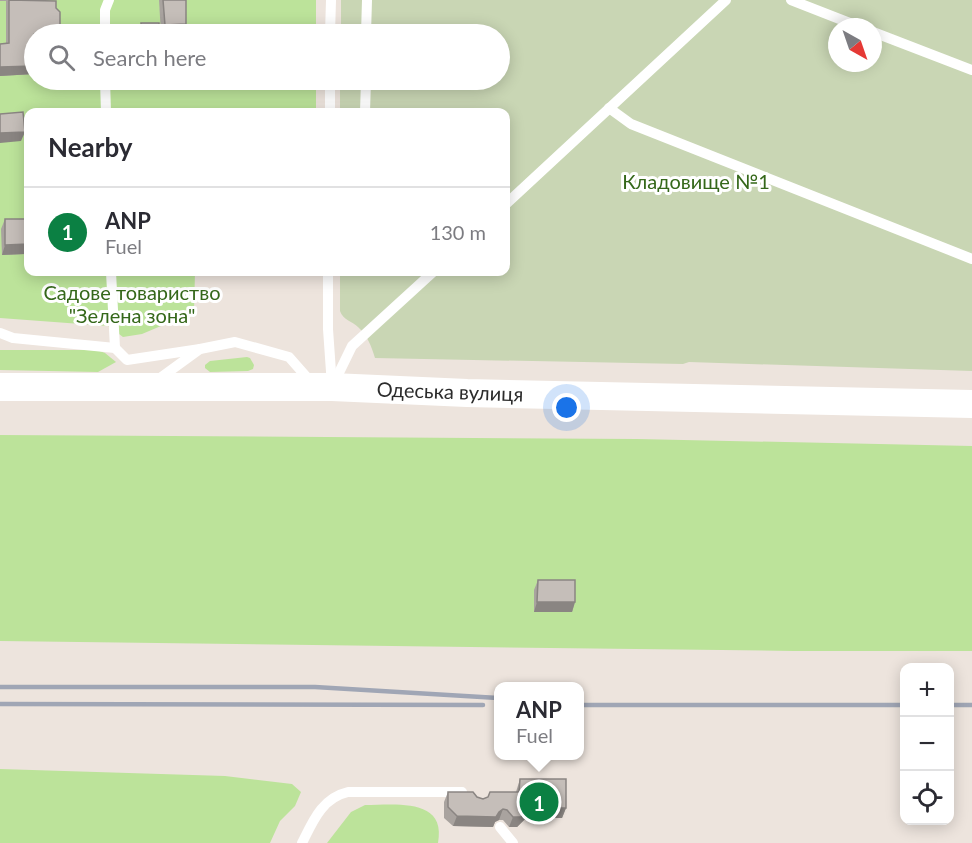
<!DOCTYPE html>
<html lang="en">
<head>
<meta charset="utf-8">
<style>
  body { margin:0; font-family:Lato,sans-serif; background:#f7f7f7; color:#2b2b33 }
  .controls { position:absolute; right:18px; bottom:18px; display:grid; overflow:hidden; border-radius:12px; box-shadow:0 3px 15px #0003 }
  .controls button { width:54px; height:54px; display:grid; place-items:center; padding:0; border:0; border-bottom:2px solid #e1e1e2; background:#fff; color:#2b2b33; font:30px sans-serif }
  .compass { position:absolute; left:828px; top:18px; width:54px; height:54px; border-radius:50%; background:#fff; box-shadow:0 3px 15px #0003; rotate:140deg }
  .you { position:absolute; left:567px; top:408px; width:21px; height:21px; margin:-15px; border:4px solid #fff; border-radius:50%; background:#1a73e8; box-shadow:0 0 0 9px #1a73e833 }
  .badge { display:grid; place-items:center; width:39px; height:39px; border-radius:50%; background:#0b8043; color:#fff; font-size:20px; font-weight:700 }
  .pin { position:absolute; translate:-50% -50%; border:3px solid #fff; box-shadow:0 2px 6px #0006 }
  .popup { position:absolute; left:494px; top:682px; width:90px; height:78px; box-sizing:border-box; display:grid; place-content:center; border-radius:12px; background:#fff; filter:drop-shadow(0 2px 4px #0005); font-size:20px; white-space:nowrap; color:#7c7c81 }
  .popup b { font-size:22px; color:#2b2b33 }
  .popup::after { content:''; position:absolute; left:50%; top:100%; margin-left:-12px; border:12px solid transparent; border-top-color:#fff }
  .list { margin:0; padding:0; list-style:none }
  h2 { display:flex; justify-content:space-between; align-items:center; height:78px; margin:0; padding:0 24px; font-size:26px }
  h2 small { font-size:20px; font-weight:400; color:#7c7c81 }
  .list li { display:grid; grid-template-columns:39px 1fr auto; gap:18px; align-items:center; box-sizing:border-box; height:90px; padding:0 24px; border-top:2px solid #e1e1e2 }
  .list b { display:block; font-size:22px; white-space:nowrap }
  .list p { margin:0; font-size:20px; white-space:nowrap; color:#7c7c81 }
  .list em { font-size:20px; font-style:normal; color:#7c7c81 }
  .icon { flex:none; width:33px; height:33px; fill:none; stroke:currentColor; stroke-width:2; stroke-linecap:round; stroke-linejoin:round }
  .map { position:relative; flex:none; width:972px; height:843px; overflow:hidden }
  .search { position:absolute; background:#fff; box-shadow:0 3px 15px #0003; left:24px; top:24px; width:486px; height:66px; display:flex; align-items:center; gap:15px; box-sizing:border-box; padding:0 21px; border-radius:33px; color:#7c7c81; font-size:22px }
  .panel { position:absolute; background:#fff; box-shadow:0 3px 15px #0003; left:24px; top:108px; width:486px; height:168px; border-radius:12px }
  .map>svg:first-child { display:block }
</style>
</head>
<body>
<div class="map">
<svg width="972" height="843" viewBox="0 0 972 843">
  <rect width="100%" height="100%" fill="#ede4dd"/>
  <!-- green -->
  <g fill="#bce39a">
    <path d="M0 0H316V34H34V80H316V112H28V272H195L194 312 142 334 123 337 108 326 0 318Z"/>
    <path d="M0 350H97L105 353 116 362 98 372 0 370Z"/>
    <path d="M247 357 250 358 254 365 253 369 248 371 210 372 205 368V365L210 361Z"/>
    <path d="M0 435 637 439 972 446V651H794L0 641Z"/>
    <path d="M0 769 225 776 292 784 301 792 295 806 280 821 270 843H0Z"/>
    <path d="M365 805C394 805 447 797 438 843H327L351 812Z"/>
  </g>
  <!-- cemetery -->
  <path fill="#c9d6b4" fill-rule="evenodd" d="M341 0H972V371L689 362 683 364 375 358C371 346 368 336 358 327 352 321 343 320 340 311V272H506V112H340V80H500V34H341ZM837 27H873V63H837Z"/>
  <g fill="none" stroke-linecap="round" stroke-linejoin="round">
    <!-- service -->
    <g stroke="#fff" stroke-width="10">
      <path d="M791 0 860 27"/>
      <path d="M873 32 972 70"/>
      <path d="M105 34V10L109 0"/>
      <path d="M330 34 331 0"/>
      <path d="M366 34 367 0"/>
      <path d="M105 80 106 112"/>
      <path d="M609 108 631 124 972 259"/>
      <path d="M330 112V80"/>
      <path d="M365 112 366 80"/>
      <path d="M506 204 726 0"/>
      <path d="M111 272 115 348"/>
      <path d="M328 272V329L332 386"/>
      <path d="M0 333 13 338 115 348 127 360 200 349"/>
      <path d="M156 381 200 349 235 342 289 357 311 382"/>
      <path d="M333 385 352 346 433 272"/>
      <path d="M500 827 513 843"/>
      <path d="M302 843C313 821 322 798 348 792H462"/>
    </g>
    <!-- secondary -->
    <path stroke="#fff" stroke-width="28" d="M0 387H332L467 393 972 404"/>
    <!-- rail -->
    <g stroke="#a0a6b5" stroke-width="4.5">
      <path d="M0 687H315L498 698"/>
      <path d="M0 704 483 705"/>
      <path d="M580 705H904"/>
      <path d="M950 705H972"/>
    </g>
  </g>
  <!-- wall -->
  <g fill="#a9a39f">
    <path d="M0 0H37L34 34V74L0 76V44H6V1H0Z"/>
    <path d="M159 0H186V24L183 34H161Z"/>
    <path d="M141 23 159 34H140L139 28Z"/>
    <path d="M5 219 28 244 25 254 2 255 1 229Z"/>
    <path d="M538 580 575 602 572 612H534V590Z"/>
    <path d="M520 779 566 808 562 818H526L517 827H509L503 820H499L495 822 493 827 453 826 444 818V802L448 792 483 799 516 792Z"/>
  </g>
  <!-- shaded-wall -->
  <g fill="#8a8582">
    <path d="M186 24 183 34H161L165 25Z"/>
    <path d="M34 66V74L0 76V67Z"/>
    <path d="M25 132 21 141 0 143V133Z"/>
    <path d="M28 244 25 254 2 255 5 245Z"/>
    <path d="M537 602H575L572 612H534Z"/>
    <path d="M530 808H566L562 818H526L517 827H509L513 817Z"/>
    <path d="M503 809 499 820 495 822 493 827 453 826 457 816Z"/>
  </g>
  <!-- building -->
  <g fill="#c5beb9" stroke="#8a8582" stroke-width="1.5">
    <path d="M9 0 56 1V8L60 12V34H34V66L0 67V44L9 43Z"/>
    <path d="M163 0H186V24L165 25Z"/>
    <path d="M141 23H159V34H142Z"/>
    <path d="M100 28V34H69V30Z"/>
    <path d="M23 112 25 132 0 133V114Z"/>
    <path d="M5 219H28V244L5 245Z"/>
    <path d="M538 580H575V602H537Z"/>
    <path d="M520 779H566V808H530L521 817H513L507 810 503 809 499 812 496 817 457 816 448 807V792H473L477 797 483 799 488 797 490 792H519Z"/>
  </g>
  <g text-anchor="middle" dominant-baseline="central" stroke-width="6" stroke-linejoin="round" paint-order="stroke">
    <!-- park labels -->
    <g font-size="20" fill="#35681a" stroke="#fff">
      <text x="696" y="181">Кладовище №1</text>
      <text x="132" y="292">Садове товариство<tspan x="132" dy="23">"Зелена зона"</tspan></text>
    </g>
    <!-- street labels -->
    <g font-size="20" fill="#2b2b2b" stroke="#fff">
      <text transform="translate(450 391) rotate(2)">Одеська вулиця</text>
    </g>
  </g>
</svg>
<div class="controls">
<button>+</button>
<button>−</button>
<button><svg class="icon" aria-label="locate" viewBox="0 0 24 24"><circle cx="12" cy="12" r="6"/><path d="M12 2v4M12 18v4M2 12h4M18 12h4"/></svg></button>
</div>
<svg class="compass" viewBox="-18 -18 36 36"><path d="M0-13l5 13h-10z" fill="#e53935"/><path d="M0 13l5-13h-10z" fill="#7c7c81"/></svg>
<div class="you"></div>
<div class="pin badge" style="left:539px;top:802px">1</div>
<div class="popup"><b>ANP</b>Fuel</div>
<div class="search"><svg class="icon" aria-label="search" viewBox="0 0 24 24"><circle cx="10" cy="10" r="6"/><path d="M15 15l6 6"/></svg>Search here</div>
<section class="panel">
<h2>Nearby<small></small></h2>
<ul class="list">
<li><span class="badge">1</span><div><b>ANP</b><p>Fuel</p></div><em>130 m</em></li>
</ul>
</section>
</div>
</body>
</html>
